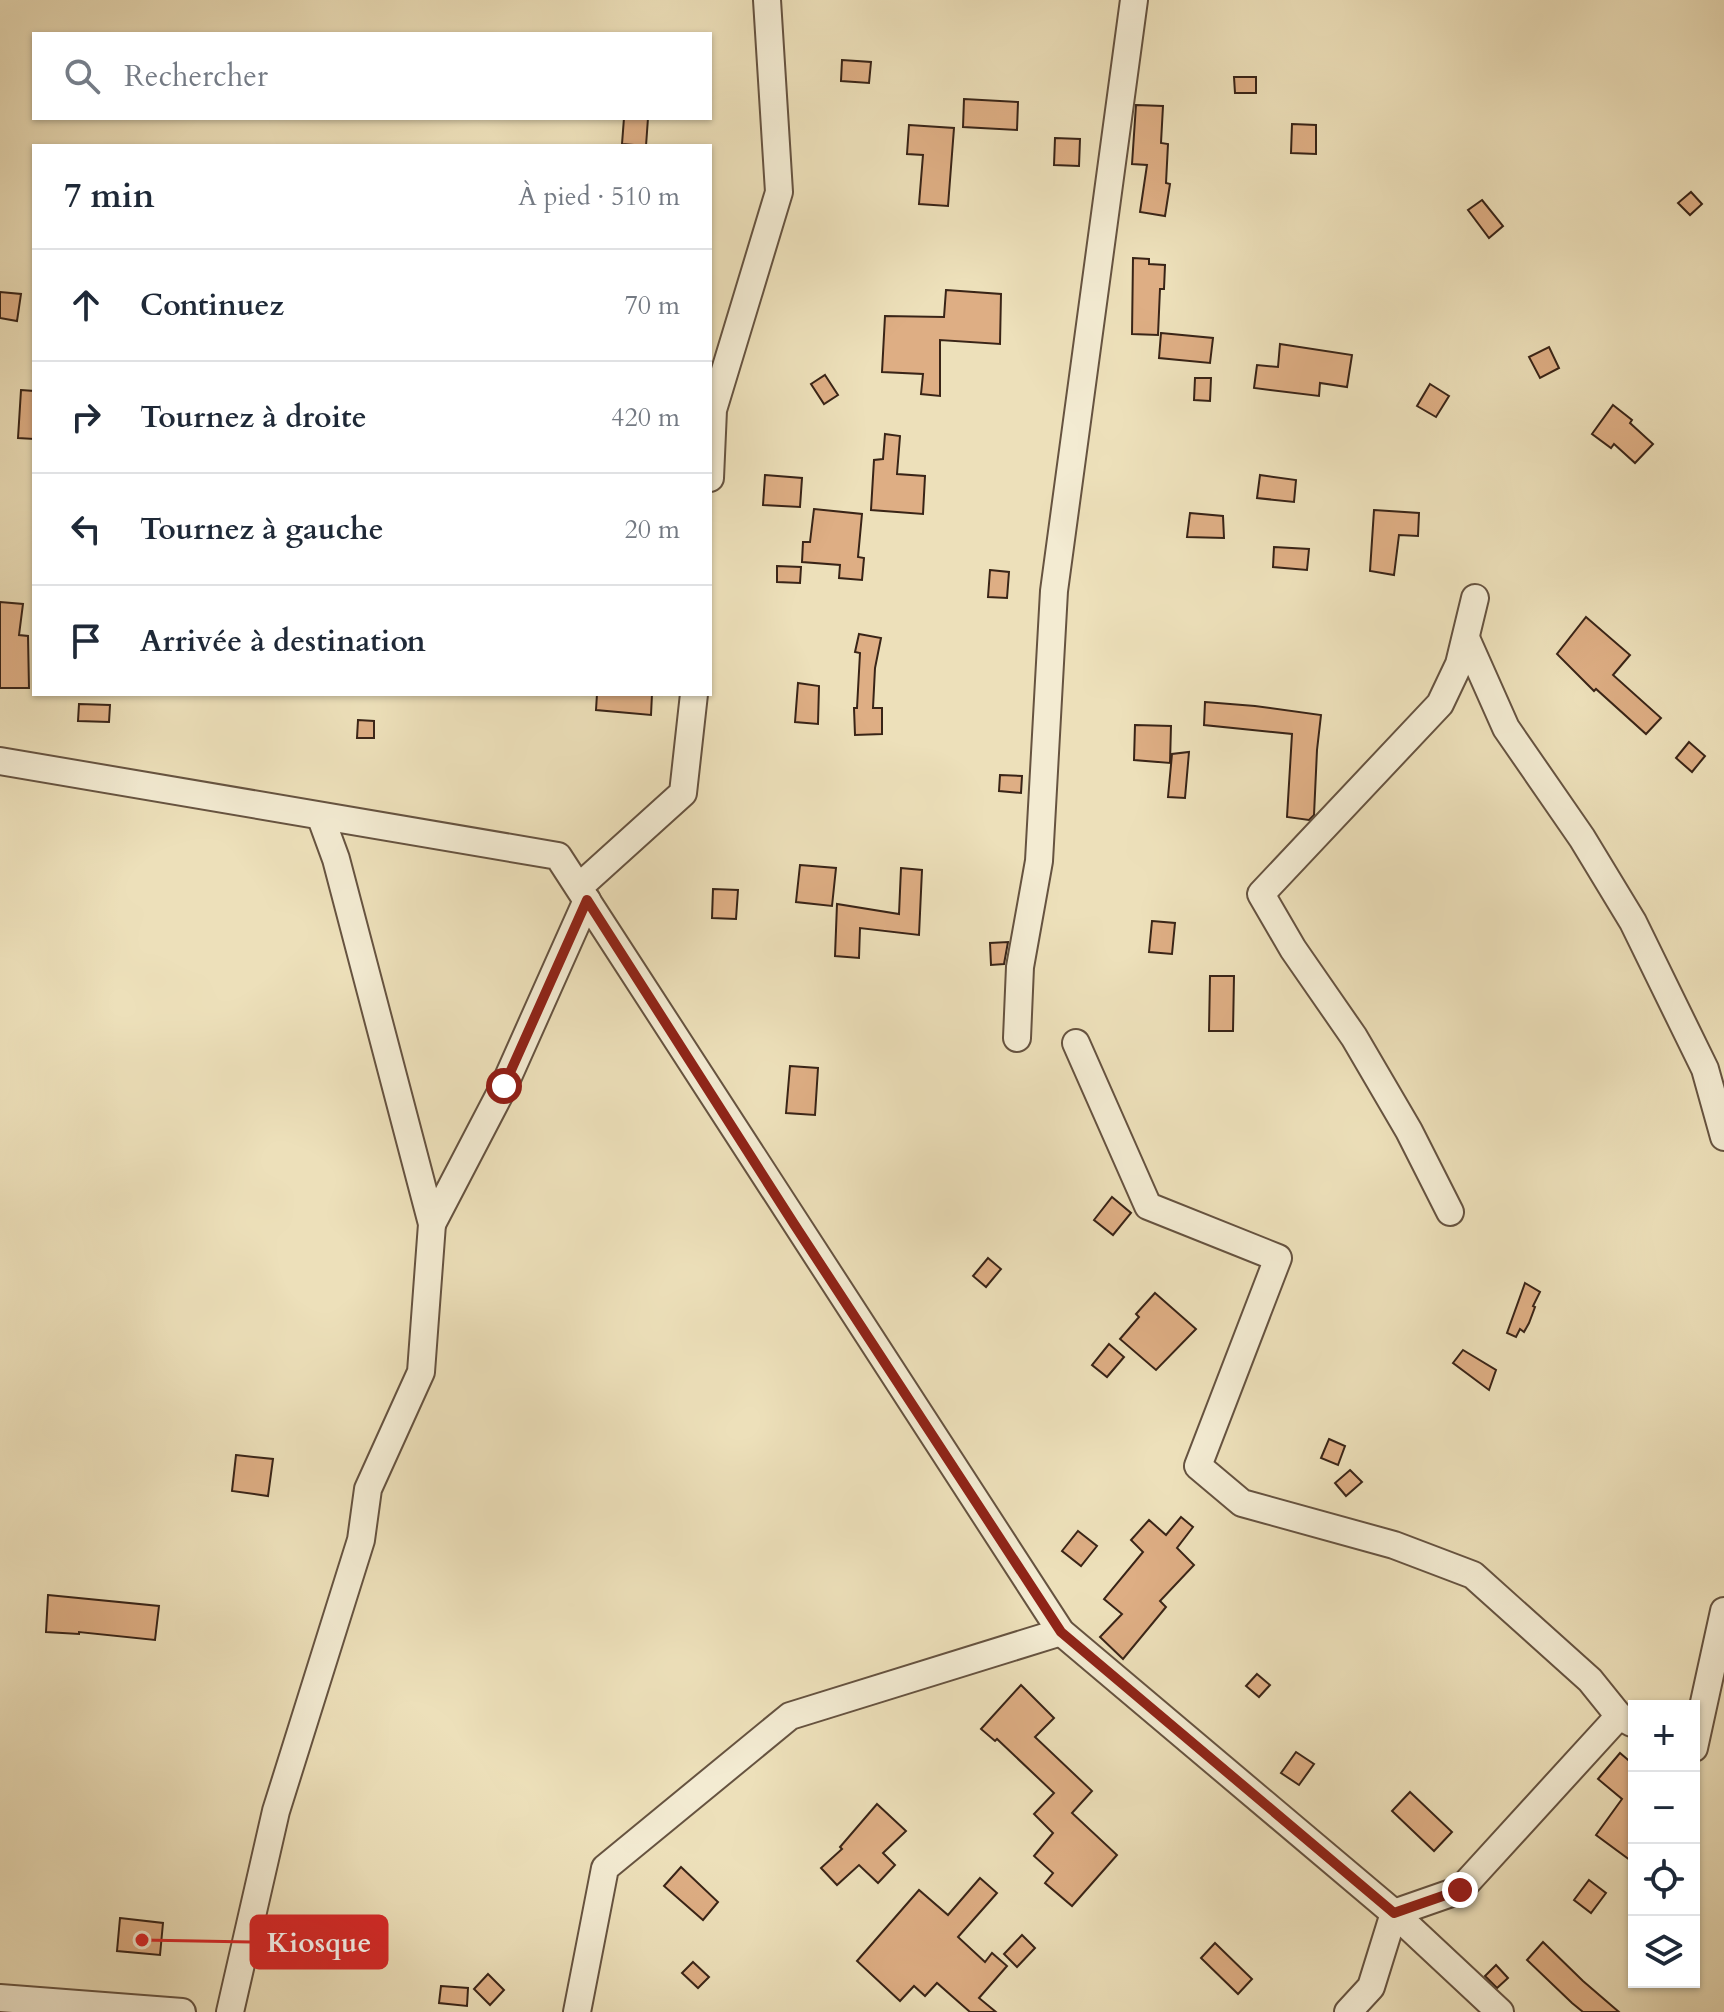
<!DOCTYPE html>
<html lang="fr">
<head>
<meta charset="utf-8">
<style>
  body { margin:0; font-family:Cardo,serif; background:#f6f6f7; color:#1f2937 }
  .controls { position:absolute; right:24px; bottom:24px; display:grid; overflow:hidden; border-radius:0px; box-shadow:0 2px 6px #0004 }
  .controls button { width:72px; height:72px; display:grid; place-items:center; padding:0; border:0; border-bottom:2px solid #e0e1e3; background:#fff; color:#1f2937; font:40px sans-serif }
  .stop { position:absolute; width:24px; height:24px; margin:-18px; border:6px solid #8f2418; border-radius:50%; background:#fff }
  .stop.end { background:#8f2418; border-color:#fff; box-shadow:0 2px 8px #0008 }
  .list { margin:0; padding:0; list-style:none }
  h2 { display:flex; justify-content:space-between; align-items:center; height:104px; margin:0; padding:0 32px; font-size:34px }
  h2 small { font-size:26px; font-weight:400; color:#747a83 }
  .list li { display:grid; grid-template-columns:52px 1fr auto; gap:24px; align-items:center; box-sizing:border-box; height:112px; padding:0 32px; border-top:2px solid #e0e1e3 }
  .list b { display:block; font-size:30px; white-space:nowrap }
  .list em { font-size:26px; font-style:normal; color:#747a83 }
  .icon { flex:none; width:44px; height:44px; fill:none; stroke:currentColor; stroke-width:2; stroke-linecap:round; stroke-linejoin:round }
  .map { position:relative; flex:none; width:1724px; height:2012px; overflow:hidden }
  .search { position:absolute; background:#fff; box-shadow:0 2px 6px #0004; left:32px; top:32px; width:680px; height:88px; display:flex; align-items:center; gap:20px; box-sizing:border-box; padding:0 28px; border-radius:0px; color:#747a83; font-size:30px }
  .panel { position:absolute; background:#fff; box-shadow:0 2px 6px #0004; left:32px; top:144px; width:680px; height:552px; border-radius:0px }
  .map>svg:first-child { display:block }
</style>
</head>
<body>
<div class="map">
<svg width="1724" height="2012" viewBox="0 0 1724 2012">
  <rect width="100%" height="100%" fill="#ede0ba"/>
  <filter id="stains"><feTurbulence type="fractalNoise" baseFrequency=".0025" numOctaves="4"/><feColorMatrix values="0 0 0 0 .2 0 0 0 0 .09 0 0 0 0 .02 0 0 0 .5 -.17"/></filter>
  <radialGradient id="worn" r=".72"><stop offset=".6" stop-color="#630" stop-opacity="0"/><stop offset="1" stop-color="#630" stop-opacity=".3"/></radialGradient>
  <!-- building -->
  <g fill="#deae84" stroke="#392417" stroke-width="2">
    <path d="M842 60 871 62 869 83 841 81Z"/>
    <path d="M1234 77H1256V93H1235Z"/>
    <path d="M964 99 1018 102 1017 130 963 127Z"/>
    <path d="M1136 105 1163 106 1161 143 1168 144 1166 183 1170 184 1165 216 1140 212 1147 165 1132 164Z"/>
    <path d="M624 118H648L646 146 622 144Z"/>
    <path d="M1292 124 1316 125V154L1291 153Z"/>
    <path d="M909 125 954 128 948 206 919 204 923 155 907 154Z"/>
    <path d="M1055 138 1080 139 1079 166 1054 165Z"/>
    <path d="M1691 192 1702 204 1690 215 1678 203Z"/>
    <path d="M1482 200 1503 226 1489 238 1468 210Z"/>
    <path d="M1133 258 1149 259V264L1165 265 1164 289H1160L1158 335 1132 334Z"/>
    <path d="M946 290 1001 294 1000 344 940 340V396L921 394 923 374 882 372 885 316 944 317Z"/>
    <path d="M0 292 21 294 17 321 0 318Z"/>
    <path d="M1161 333 1213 338 1210 363 1159 358Z"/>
    <path d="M1280 344 1352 355 1347 387 1320 383 1319 396 1254 388 1257 365 1278 367Z"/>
    <path d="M1549 347 1559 368 1540 378 1529 357Z"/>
    <path d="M825 375 838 395 824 404 811 384Z"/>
    <path d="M1195 378H1211L1210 401 1194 400Z"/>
    <path d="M1430 384 1449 396 1436 417 1417 406Z"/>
    <path d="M21 390 34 391V439L18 438Z"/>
    <path d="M1613 405 1632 420 1630 423 1653 444 1635 463 1614 444 1611 448 1592 434Z"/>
    <path d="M885 434 900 436 897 474 925 476 923 514 871 510 874 460 883 459Z"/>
    <path d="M765 475 802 478 800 507 763 505Z"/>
    <path d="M1260 475 1296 480 1294 502 1257 498Z"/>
    <path d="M814 509 862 514 858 557 864 558 862 580 839 578 840 565 802 562 803 542H810Z"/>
    <path d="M1374 510 1419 513 1418 536 1399 535 1394 575 1370 571Z"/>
    <path d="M1190 513 1223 516 1224 538 1187 537Z"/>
    <path d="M1274 547 1309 549 1307 570 1273 567Z"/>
    <path d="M777 566 801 567 800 583 777 582Z"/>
    <path d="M990 570 1009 572 1007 598 988 597Z"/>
    <path d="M0 602 23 604 19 635 28 636 29 688H0Z"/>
    <path d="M1586 617 1630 655 1613 675 1661 718 1646 734 1596 689 1594 691 1557 654Z"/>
    <path d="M859 634 881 638 875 668 873 708H882V734L855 735 854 708H857L860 653 855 652Z"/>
    <path d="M798 683 819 686 818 724 795 722Z"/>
    <path d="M597 694H652L651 715 596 710Z"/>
    <path d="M1205 702 1255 706 1321 715 1317 750 1314 815 1309 820 1287 817 1292 734 1204 725Z"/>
    <path d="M79 704 110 705 109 722 78 721Z"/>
    <path d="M358 720 374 721V738H357Z"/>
    <path d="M1135 725 1171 726 1170 763 1134 760Z"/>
    <path d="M1689 742 1705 756 1692 772 1676 758Z"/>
    <path d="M1189 752 1185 798 1168 797 1172 754Z"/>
    <path d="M1000 775 1022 776 1021 793 999 791Z"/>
    <path d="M800 865 836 868 832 906 796 902Z"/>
    <path d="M901 868 922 870 919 935 860 928 859 958 835 956 837 904 899 914Z"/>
    <path d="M713 889 738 890 736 919 712 918Z"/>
    <path d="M1152 921 1175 923 1172 954 1149 952Z"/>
    <path d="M1008 942 1004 964 991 965 990 943Z"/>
    <path d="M1210 976H1234L1233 1031H1209Z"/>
    <path d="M790 1066 818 1068 815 1115 786 1113Z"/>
    <path d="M1112 1197 1131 1213 1113 1235 1094 1220Z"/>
    <path d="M988 1258 1001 1269 986 1287 973 1276Z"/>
    <path d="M1525 1283 1540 1292 1533 1306 1535 1307 1529 1323 1524 1332 1520 1329 1516 1337 1507 1333Z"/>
    <path d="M1155 1293 1196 1329 1156 1370 1120 1339 1139 1317 1136 1314Z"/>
    <path d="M1109 1344 1124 1357 1107 1377 1092 1365Z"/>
    <path d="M1463 1350 1496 1370 1489 1390 1453 1363Z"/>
    <path d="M1329 1439 1345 1446 1338 1465 1321 1458Z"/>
    <path d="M236 1455 273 1459 268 1496 232 1491Z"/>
    <path d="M1350 1470 1362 1482 1346 1496 1335 1483Z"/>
    <path d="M1181 1517 1193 1527 1177 1548 1194 1565 1160 1601 1166 1607 1123 1659 1100 1637 1122 1614 1104 1599 1143 1552 1131 1540 1149 1520 1166 1535Z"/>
    <path d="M1078 1531 1097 1546 1081 1566 1062 1551Z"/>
    <path d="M48 1595 159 1606 155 1640 79 1632V1634L46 1632Z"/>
    <path d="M1257 1674 1270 1685 1259 1697 1246 1686Z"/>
    <path d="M1021 1685 1054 1718 1035 1737 1092 1791 1072 1813 1117 1855 1072 1906 1045 1883 1053 1873 1034 1856 1053 1833 1034 1814 1054 1793 997 1739 995 1741 981 1729Z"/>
    <path d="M1296 1752 1314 1764 1299 1785 1281 1773Z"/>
    <path d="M1620 1753 1634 1765V1863L1596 1835 1622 1799 1598 1779Z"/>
    <path d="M1410 1792 1452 1832 1434 1851 1392 1811Z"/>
    <path d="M877 1804 906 1831 883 1853 895 1865 878 1883 859 1865 837 1885 821 1868 842 1849 840 1847Z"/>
    <path d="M681 1867 718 1902 703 1920 664 1886Z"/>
    <path d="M980 1878 997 1893 958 1937 985 1962 992 1953 1007 1966 979 1998 996 2012H970L937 1983 925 1996 914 1986 900 2001 857 1961 919 1890 948 1915Z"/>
    <path d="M1589 1880 1606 1893 1591 1913 1574 1900Z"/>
    <path d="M120 1918 163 1923 160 1955 117 1951Z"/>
    <path d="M1022 1935 1035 1948 1017 1967 1004 1954Z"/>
    <path d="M1543 1942 1583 1981 1619 2012H1583L1572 2003 1527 1960Z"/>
    <path d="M1215 1943 1252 1979 1238 1994 1201 1958Z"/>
    <path d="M693 1962 709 1977 698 1988 682 1973Z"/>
    <path d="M1496 1965 1508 1978 1497 1988 1485 1976Z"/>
    <path d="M488 1974 504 1990 490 2005 474 1989Z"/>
    <path d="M441 1986 468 1988 467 2006 439 2003Z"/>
  </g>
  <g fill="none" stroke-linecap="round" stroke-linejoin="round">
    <defs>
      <g id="minor">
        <path d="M710 478 713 410 779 192 767 0"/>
        <path d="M1466 638 1506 728 1582 838 1633 922 1705 1069 1724 1137"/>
        <path d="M0 761 558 856 1061 1632 1394 1913 1500 2012"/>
        <path d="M579 887 683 793 694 694"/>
        <path d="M1017 1038 1020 967 1039 861 1054 591 1134 0"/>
        <path d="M1076 1043 1148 1206 1278 1258 1198 1466 1242 1503 1394 1545 1473 1575 1590 1680 1619 1716"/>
        <path d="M1450 1212 1409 1131 1354 1037 1293 949 1261 894 1440 704 1459 664 1475 598"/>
        <path d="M432 1224 504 1086 587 900"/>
        <path d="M1694 1748 1724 1611"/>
        <path d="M0 1998 182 2012"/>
        <path d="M230 2012 276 1811 361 1540 368 1489 421 1372 432 1224 336 859 321 818"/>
        <path d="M577 2012 605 1868 790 1716 1061 1632"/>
        <path d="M1348 2012 1371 1987 1394 1913 1460 1890 1619 1716 1632 1723"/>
      </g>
    </defs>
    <!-- minor casing -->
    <use href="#minor" stroke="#665340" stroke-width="30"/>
    <!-- minor -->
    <use href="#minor" stroke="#f3ebd2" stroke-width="26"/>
  </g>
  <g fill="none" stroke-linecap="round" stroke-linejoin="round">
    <!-- route -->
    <path stroke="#8f2418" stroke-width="10" d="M504 1086 587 900 794 1224 1061 1632 1394 1913 1460 1890"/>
  </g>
  <!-- callouts -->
  <path fill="none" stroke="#d62828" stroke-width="3" d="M142 1940L251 1942"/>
  <circle fill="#d62828" stroke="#f3ebd2" stroke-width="3" cx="142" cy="1940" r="8"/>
  <rect fill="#d62828" stroke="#d62828" stroke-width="3" x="251" y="1916" width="136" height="52" rx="8"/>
  <g font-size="28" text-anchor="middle" font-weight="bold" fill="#fff">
    <text x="319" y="1952">Kiosque</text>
  </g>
  <rect width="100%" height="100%" filter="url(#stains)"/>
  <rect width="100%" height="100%" fill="url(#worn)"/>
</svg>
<div class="controls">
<button>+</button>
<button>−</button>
<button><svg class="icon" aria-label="locate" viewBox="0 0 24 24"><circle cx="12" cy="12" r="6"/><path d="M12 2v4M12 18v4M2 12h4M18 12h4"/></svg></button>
<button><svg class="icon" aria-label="layers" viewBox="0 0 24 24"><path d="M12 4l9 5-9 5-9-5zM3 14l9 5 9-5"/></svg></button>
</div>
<div class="stop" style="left:504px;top:1086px"></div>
<div class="stop end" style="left:1460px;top:1890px"></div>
<div class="search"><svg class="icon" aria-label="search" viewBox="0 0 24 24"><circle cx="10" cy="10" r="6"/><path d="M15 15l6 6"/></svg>Rechercher</div>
<section class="panel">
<h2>7 min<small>À pied · 510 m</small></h2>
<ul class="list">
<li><svg class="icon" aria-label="ahead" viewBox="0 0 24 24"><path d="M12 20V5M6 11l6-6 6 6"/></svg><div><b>Continuez</b></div><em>70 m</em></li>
<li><svg class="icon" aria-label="right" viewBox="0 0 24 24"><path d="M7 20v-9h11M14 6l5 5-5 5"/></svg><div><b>Tournez à droite</b></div><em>420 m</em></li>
<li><svg class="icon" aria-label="left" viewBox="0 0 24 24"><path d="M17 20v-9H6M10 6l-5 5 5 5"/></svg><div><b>Tournez à gauche</b></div><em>20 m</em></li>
<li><svg class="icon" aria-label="arrive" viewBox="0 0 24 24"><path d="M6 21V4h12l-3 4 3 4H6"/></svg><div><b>Arrivée à destination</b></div></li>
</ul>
</section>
</div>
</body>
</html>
